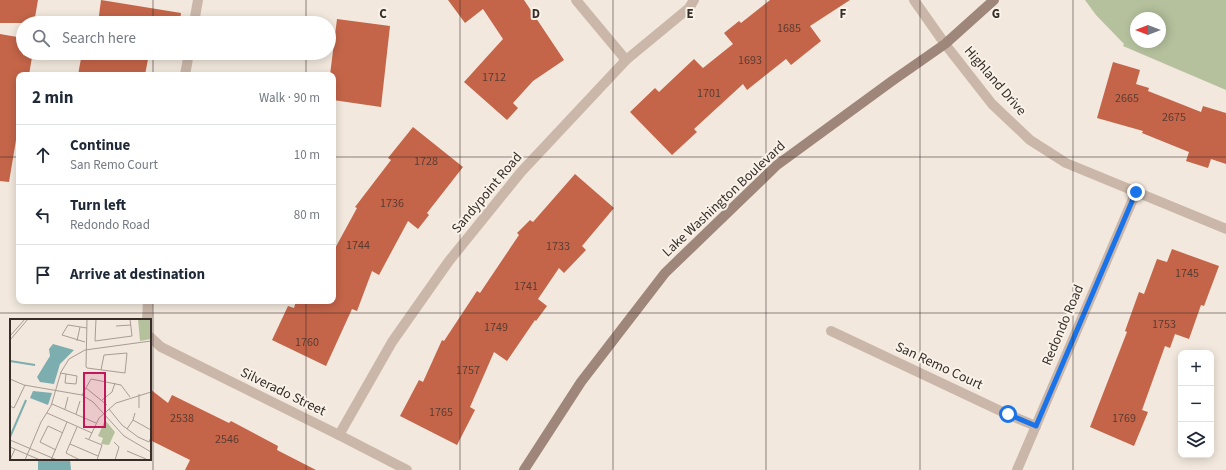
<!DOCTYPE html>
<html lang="en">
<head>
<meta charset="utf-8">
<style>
  body { margin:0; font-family:"Source Sans 3",sans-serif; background:#f2f2f3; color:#1f2937 }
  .controls { position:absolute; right:12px; bottom:12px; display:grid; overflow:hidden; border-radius:8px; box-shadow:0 2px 10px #0003 }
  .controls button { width:36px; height:36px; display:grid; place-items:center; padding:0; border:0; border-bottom:1px solid #e0e1e3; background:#fff; color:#1f2937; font:20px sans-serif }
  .compass { position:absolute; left:1130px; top:12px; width:36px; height:36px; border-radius:50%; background:#fff; box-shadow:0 2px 10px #0003; rotate:270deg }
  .stop { position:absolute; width:12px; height:12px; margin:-9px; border:3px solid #1a73e8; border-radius:50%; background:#fff }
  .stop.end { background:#1a73e8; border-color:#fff; box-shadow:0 1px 4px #0008 }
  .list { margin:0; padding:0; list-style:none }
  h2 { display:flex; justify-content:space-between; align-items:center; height:52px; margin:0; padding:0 16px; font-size:17px }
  h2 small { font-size:13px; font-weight:400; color:#747a83 }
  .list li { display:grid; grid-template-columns:26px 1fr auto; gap:12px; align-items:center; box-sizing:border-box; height:60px; padding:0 16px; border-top:1px solid #e0e1e3 }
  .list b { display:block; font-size:15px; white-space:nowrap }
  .list p { margin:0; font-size:13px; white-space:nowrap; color:#747a83 }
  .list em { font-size:13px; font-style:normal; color:#747a83 }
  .icon { flex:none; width:22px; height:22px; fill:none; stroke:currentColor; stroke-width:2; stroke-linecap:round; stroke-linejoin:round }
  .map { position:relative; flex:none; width:1226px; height:470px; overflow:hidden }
  .search { position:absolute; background:#fff; box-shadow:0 2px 10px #0003; left:16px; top:16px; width:320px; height:44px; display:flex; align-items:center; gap:10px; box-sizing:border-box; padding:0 14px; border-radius:22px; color:#747a83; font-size:15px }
  .panel { position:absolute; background:#fff; box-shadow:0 2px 10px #0003; left:16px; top:72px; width:320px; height:232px; border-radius:8px }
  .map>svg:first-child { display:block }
</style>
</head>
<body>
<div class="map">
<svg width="1226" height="470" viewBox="0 0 1226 470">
  <rect width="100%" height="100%" fill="#f2e8dd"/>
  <!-- green -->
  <path fill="#b5c19d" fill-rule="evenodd" d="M1085 0H1226V90L1123 46 1124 44 1096 15ZM1136 18H1160V42H1136Z"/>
  <!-- water -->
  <path fill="#7cadaf" d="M38 459H70L71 470H38Z"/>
  <!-- building -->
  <g fill="#c46549">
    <path d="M0 0H38L34 23H0Z"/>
    <path d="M101 0 181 13 180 23H98Z"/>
    <path d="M448 0H524L564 60 533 81 513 103 518 108 507 120 464 82 503 39 483 9 465 23Z"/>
    <path d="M770 0H850L810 26 821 41 791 65 786 59 747 90 743 84 694 129 697 132 672 155 630 112 655 88 659 92 694 59 703 68 733 44 724 33 739 21 741 23Z"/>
    <path d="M337 19 390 26 381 107 333 100V75H330Z"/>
    <path d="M0 34 23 38V55L32 57 29 75H19V135L17 134 9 182 0 181Z"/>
    <path d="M82 53H111L148 59 145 75H78Z"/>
    <path d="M1113 62 1140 70 1136 84 1149 88 1148 91 1201 112 1203 106 1226 113V164L1211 159 1208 168 1186 161 1189 152 1142 133 1143 131 1097 118Z"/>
    <path d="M413 127 463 167 427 213 429 215 418 229 408 221 379 275 372 271 357 311 352 309 326 366 272 340 288 306 294 308 296 301H333V252L357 208 355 207 391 160 388 158Z"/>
    <path d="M575 174 614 208 582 246 586 250 564 273 559 268 538 299 547 306 536 321 535 320 507 361 494 352 470 407 475 410 457 445 400 416 419 380 423 382 442 340 444 341 477 291 480 293 519 235 517 233 530 220 533 222Z"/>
    <path d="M1172 249 1219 266 1204 306 1201 305 1189 339 1175 334 1170 348 1165 346 1142 410 1148 412 1134 446 1090 427 1127 332 1125 331 1139 292 1144 294 1157 259 1167 262Z"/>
    <path d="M150 389 168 403 172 395 229 423 231 421 278 446 277 450 316 470H185L190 460 150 440Z"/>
  </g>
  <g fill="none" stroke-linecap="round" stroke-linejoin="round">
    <!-- street -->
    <g stroke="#cab7a9" stroke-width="10">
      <path d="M576 0 626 60"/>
      <path d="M914 0 945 44 992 104 1030 140 1066 163 1226 229"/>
      <path d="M194 23 198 0"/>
      <path d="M262 53 266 54"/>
      <path d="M185 75 189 53"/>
      <path d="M147 320 148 301"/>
      <path d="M831 331 1007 414 1036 426"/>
      <path d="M150 337 161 347 339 435 407 470"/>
      <path d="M339 435 392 342 449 261 521 172 626 60 689 8 694 0"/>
      <path d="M1017 470 1136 192"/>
    </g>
    <!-- secondary -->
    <path stroke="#9e867a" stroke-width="10" d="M524 470 581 382 665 273 777 165 892 81 945 44 994 0"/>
  </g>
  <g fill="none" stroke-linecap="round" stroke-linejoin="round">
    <!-- route -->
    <path stroke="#1a73e8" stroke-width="5" d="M1008 414 1036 426 1136 192"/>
  </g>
  <!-- grid -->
  <path fill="none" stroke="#372d29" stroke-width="1" stroke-opacity="0.55" d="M153 0V23M306 0V23M460 0V470M613 0V470M766 0V470M920 0V470M1073 0V470M153 53V75M306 53V75M0 157H19M333 157H1226M153 301V470M306 301V470M0 313H1226"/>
  <g text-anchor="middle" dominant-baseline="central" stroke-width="4" stroke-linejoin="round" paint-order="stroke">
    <!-- number labels -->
    <g font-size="12" fill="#5a3b31">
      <text x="789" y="28">1685</text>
      <text x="750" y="60">1693</text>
      <text x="494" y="77">1712</text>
      <text x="709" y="93">1701</text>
      <text x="1127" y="98">2665</text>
      <text x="1174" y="117">2675</text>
      <text x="426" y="161">1728</text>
      <text x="392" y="203">1736</text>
      <text x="358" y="245">1744</text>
      <text x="558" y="246">1733</text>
      <text x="1187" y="273">1745</text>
      <text x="526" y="286">1741</text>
      <text x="1164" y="324">1753</text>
      <text x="496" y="327">1749</text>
      <text x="307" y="342">1760</text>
      <text x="468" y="370">1757</text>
      <text x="441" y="412">1765</text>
      <text x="182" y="418">2538</text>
      <text x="1124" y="418">1769</text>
      <text x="227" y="439">2546</text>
    </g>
    <!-- street labels -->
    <g font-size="14" fill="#372d29" stroke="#f9f2e9">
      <text transform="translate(995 81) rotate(49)">Highland Drive</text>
      <text transform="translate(487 193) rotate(-50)">Sandypoint Road</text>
      <text transform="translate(724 199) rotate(-43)">Lake Washington Boulevard</text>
      <text transform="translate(1063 325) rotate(-67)">Redondo Road</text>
      <text transform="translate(939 366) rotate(25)">San Remo Court</text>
      <text transform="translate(283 392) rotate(26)">Silverado Street</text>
    </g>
  </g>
  <!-- overview -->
  <g transform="translate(10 319)">
    <rect width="141" height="141" fill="#f2e8dd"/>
    <path d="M128 0H141V20L130 22ZM95 101 105 113 99 126 91 125 93 119 88 117Z" fill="#b5c19d"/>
    <path d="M43 25 64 31 50 45 44 65 30 63 27 58 40 37 39 30ZM23 72 42 74 38 86 20 79Z" fill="#7cadaf"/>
    <path fill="none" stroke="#7cadaf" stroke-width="2" d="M0 42 25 46M0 118 16 81"/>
    <path fill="none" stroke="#a79d95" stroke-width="1" d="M77 0 76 48 77 49 115 54 117 34 94 36 91 51M86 0 85 22 122 17 120 0M106 7 121 6M0 17 15 0M0 21 18 0M67 22 70 8M75 23 52 16 58 6 77 9M50 54 56 55 67 57 66 65 55 64 56 55M0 60 14 66 72 76 83 83 114 117 141 133M76 69 97 86M72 76 81 60 111 66 120 78M92 81 102 73 105 64M42 85 86 104M0 87 4 89 15 66M129 89V75M55 90 58 78M99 90 112 106 128 118 139 123 141 118M37 94 82 114M66 95 70 82M123 101 141 111M67 108 56 134 70 141M117 110 123 101 125 94M75 119 92 126 87 141M79 120 89 99 106 84 141 73M0 121 47 141M104 123 109 128 105 141M60 125 88 137M0 128 30 141M46 131 30 123 38 107 53 114M117 132 136 140M0 141 5 130M15 141 31 103 41 87 51 53 59 40 75 31 141 22M41 141 57 103"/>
    <path fill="#c2185b" fill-opacity="0.15" stroke="#c2185b" stroke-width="2" d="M74 54H95V108H74Z"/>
    <rect width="141" height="141" fill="none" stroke="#372d29" stroke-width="2"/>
  </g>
  <g font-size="13" text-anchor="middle" font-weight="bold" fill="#372d29" stroke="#f9f2e9" stroke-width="4" stroke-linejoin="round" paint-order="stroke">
    <text x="383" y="18">C</text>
    <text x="536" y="18">D</text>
    <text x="690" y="18">E</text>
    <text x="843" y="18">F</text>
    <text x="996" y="18">G</text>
  </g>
</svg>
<div class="controls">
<button>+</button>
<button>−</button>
<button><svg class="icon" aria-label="layers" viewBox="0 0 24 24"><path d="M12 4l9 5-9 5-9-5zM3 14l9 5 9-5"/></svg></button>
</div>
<svg class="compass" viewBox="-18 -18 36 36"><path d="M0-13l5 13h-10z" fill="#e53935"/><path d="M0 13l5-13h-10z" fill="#747a83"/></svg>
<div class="stop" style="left:1008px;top:414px"></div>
<div class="stop end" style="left:1136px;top:192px"></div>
<div class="search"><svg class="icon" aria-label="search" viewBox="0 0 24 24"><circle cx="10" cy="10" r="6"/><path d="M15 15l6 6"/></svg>Search here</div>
<section class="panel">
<h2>2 min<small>Walk · 90 m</small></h2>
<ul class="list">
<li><svg class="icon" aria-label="ahead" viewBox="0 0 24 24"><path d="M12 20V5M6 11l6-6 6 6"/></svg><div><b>Continue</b><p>San Remo Court</p></div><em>10 m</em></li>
<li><svg class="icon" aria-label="left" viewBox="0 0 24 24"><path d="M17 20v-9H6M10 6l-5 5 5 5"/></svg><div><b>Turn left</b><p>Redondo Road</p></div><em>80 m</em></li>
<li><svg class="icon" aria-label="arrive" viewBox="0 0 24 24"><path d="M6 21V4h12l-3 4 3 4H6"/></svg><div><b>Arrive at destination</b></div></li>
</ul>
</section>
</div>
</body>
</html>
